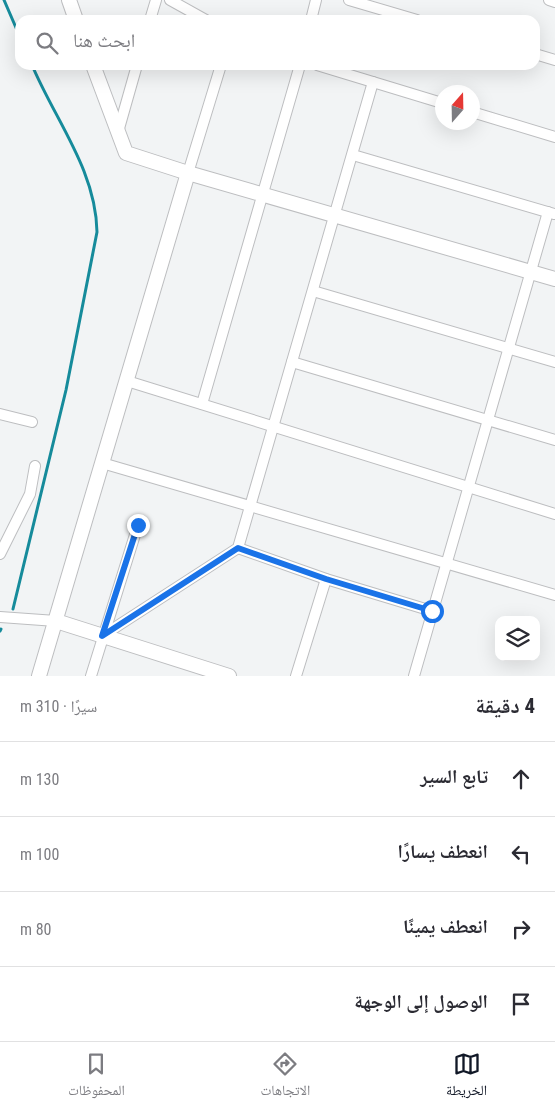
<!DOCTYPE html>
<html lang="ar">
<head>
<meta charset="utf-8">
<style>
  body { margin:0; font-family:"Roboto Condensed","Noto Naskh Arabic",sans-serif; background:#f7f7f7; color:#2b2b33; direction:rtl }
  .controls { position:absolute; right:15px; bottom:15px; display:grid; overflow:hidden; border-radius:10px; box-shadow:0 5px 20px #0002 }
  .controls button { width:45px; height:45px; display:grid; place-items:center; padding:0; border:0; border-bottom:1px solid #e1e1e2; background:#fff; color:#2b2b33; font:25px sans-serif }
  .compass { position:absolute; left:435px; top:85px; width:45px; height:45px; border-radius:50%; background:#fff; box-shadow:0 5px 20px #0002; rotate:20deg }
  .stop { position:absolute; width:15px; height:15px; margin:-11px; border:4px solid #1a73e8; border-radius:50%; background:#fff }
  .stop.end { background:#1a73e8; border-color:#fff; box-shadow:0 1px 5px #0008 }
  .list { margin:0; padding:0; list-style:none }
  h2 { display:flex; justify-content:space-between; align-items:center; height:65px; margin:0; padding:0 20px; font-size:21px }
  h2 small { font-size:16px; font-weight:400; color:#7c7c81 }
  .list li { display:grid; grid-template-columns:32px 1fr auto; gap:15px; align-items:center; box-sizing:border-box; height:75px; padding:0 20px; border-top:1px solid #e1e1e2 }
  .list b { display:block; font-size:19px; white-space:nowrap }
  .list em { font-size:16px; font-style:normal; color:#7c7c81 }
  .icon { flex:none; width:28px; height:28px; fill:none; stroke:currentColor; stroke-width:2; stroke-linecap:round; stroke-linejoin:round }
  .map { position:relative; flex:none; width:555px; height:676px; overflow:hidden; direction:ltr }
  .search { position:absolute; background:#fff; box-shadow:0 5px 20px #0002; left:15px; right:15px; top:15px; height:55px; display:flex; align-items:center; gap:12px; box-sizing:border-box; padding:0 18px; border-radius:15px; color:#7c7c81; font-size:19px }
  .sheet { height:365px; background:#fff }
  nav { display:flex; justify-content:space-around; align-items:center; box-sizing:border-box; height:70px; border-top:1px solid #e1e1e2; background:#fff; font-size:14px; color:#7c7c81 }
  nav a { display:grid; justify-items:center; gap:2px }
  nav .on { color:#111827 }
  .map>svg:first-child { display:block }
</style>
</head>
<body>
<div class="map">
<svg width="555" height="676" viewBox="0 0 555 676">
  <rect width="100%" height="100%" fill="#f2f4f5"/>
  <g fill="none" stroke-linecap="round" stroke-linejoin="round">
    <!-- stream -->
    <g stroke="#168b9b" stroke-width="3">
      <path d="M4 0 20 37"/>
      <path d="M13 609 66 390 97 232C96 170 55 120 32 65"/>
      <path d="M0 631 1 629"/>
    </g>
    <defs>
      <g id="street">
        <path d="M170 0 206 20"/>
        <path d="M349 0 417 20"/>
        <path d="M549 0 555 2"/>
        <path d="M150 20 156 0"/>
        <path d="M311 20 316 0"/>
        <path d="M535 54 555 60"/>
        <path d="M317 65 442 103"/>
        <path d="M472 112 555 137"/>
        <path d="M118 132 137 65"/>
        <path d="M353 155 554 214"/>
        <path d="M188 173 221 65"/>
        <path d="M313 291 555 362"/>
        <path d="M292 362 555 440"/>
        <path d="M127 381 555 514"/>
        <path d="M202 404 300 65"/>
        <path d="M0 414 32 422"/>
        <path d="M102 463 555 595"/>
        <path d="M238 548 326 579 432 611"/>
        <path d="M0 554 30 494 35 466"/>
        <path d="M0 617 56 621"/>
        <path d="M102 636 238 548 373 82"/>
        <path d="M91 676 138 525"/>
        <path d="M296 676 326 579"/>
        <path d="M414 676 548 212"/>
      </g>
      <g id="secondary">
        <path d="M69 0 76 20"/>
        <path d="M93 65 126 153 188 173 555 279"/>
        <path d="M56 621 229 676"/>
        <path d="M39 676 188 173"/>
      </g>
    </defs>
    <!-- street casing -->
    <use href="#street" stroke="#bdbec0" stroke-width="12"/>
    <!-- secondary casing -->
    <use href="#secondary" stroke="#bdbec0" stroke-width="16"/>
    <!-- street -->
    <use href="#street" stroke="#fff" stroke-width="10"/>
    <!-- secondary -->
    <use href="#secondary" stroke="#fff" stroke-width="14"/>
  </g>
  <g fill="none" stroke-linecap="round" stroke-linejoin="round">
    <!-- route -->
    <path stroke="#1a73e8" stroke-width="6" d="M138 525 102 636 238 548 326 579 432 611"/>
  </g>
</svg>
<div class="controls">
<button><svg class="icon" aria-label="layers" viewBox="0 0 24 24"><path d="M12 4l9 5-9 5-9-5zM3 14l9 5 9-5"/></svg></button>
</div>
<svg class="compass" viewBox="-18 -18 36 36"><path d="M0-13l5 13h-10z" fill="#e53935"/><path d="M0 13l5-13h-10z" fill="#7c7c81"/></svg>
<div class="stop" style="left:432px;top:611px"></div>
<div class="stop end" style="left:138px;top:525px"></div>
<div class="search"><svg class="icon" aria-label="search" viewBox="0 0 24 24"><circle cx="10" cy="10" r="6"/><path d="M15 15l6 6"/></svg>ابحث هنا</div>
</div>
<section class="sheet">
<h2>4 دقيقة<small>سيرًا · 310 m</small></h2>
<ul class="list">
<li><svg class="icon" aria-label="ahead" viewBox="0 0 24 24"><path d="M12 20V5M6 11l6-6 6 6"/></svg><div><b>تابع السير</b></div><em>130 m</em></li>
<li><svg class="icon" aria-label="left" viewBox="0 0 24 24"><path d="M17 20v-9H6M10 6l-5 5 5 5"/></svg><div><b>انعطف يسارًا</b></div><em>100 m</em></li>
<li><svg class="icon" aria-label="right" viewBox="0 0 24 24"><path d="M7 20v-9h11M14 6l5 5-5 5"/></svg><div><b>انعطف يمينًا</b></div><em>80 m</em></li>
<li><svg class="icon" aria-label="arrive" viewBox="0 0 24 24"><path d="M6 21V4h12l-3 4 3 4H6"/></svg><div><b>الوصول إلى الوجهة</b></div></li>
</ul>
</section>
<nav>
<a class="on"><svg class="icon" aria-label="map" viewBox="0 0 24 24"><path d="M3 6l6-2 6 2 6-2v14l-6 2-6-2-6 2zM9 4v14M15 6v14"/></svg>الخريطة</a>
<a><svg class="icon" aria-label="directions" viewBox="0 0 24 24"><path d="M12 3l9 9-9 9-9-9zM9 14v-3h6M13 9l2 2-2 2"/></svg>الاتجاهات</a>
<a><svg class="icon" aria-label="saved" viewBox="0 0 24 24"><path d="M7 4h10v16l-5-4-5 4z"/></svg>المحفوظات</a>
</nav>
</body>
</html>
